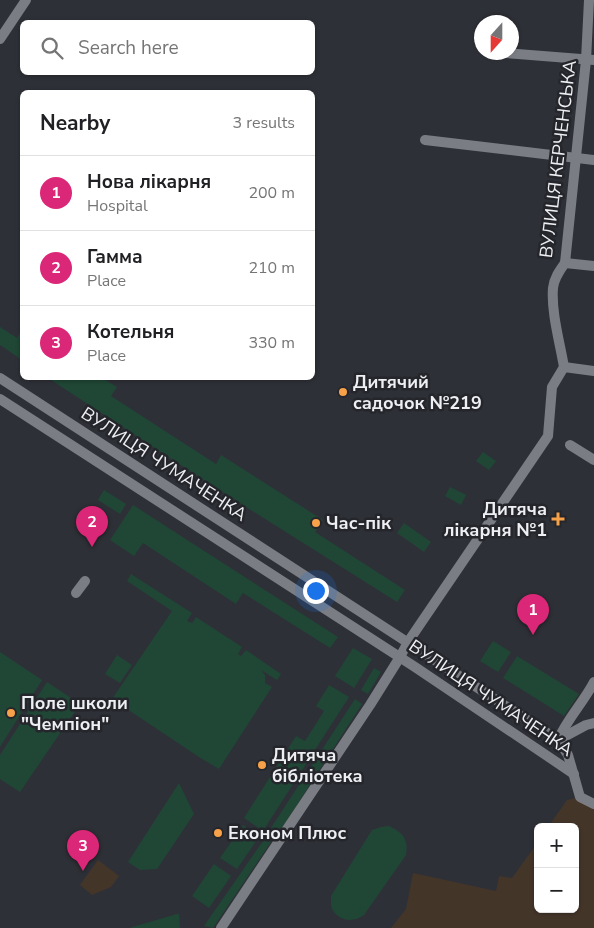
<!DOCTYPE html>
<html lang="en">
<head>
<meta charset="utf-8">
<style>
  body { margin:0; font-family:"Nunito Sans",sans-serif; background:#f6f6f6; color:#202124 }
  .controls { position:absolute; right:15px; bottom:15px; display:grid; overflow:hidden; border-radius:8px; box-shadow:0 1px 4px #0004 }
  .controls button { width:45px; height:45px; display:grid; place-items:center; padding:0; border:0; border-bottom:1px solid #e0e0e0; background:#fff; color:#202124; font:25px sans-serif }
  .compass { position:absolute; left:474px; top:15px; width:45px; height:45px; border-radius:50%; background:#fff; box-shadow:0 1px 4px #0004; rotate:201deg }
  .you { position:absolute; left:315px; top:590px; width:18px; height:18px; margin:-12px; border:4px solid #fff; border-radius:50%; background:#1a73e8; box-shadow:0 0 0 8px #1a73e833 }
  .badge { display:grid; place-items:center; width:32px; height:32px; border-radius:50%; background:#db2777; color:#fff; font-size:16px; font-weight:700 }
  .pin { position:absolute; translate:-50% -41px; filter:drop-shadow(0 1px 2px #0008) }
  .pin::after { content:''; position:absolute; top:26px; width:18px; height:15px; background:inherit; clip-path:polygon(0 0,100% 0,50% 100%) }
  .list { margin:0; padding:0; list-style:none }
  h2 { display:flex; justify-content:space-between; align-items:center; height:65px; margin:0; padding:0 20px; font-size:21px }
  h2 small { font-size:16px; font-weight:400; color:#757577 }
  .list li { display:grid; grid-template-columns:32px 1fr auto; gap:15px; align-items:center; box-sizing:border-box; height:75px; padding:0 20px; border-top:1px solid #e0e0e0 }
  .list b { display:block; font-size:19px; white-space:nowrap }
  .list p { margin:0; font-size:16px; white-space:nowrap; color:#757577 }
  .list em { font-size:16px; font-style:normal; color:#757577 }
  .icon { flex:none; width:28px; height:28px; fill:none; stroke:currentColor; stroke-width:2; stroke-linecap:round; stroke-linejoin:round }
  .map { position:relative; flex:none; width:594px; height:928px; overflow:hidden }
  .search { position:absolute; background:#fff; box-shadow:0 1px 4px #0004; left:20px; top:20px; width:295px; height:55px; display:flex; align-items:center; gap:12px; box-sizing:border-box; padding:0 18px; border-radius:8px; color:#757577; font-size:19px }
  .panel { position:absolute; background:#fff; box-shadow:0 1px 4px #0004; left:20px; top:90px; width:295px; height:290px; border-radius:8px }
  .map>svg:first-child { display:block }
</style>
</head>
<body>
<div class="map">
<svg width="594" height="928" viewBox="0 0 594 928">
  <rect width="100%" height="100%" fill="#2e3037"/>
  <!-- industrial -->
  <g fill="#443529">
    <path d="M580 797 594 804V928H391L406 909 413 873 496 891 499 876 512 878 538 842V909H575V827H548L567 800Z"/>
    <path d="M98 860 119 876 111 887 92 895 80 885Z"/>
  </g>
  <!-- green -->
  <g fill="#204635">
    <path d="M0 327 17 338 22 330V360L0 345Z"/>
    <path d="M48 378H102L117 387 111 396 216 464 221 455 323 520 315 532 405 590 397 602 205 481Z"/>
    <path d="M483 452 496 461 489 470 476 461Z"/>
    <path d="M450 487 466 495 461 505 445 496Z"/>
    <path d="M104 490 126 504 120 514 98 500Z"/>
    <path d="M133 505 338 637 330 648 243 593 236 604 143 543 134 556 110 540Z"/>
    <path d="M404 523 431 542 424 552 397 533Z"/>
    <path d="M131 574 192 613 187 621 192 623 196 617 242 647 238 654 241 656 246 650 281 674 277 680 261 670 265 675V683L272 687 219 769 199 757 112 699 172 611 127 581Z"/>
    <path d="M493 641 511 652 498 672 480 661Z"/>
    <path d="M353 648 372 659 354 688 335 676Z"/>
    <path d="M0 652 42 680 0 747Z"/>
    <path d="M117 655 132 665 120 683 105 674Z"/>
    <path d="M517 656 579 694 564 716 503 678Z"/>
    <path d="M374 668 381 672 368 694 361 690Z"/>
    <path d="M47 682 80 704 20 792 0 779V755Z"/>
    <path d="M329 685 349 697 263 831 244 818 296 736 305 741 324 711 316 706Z"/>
    <path d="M355 699 362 704 275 839 267 834Z"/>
    <path d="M179 783 194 814 157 869 140 870 128 862Z"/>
    <path d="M243 825 259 837 237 869 220 858Z"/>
    <path d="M389 826C402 832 409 839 406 855L364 915C355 922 342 922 334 912 330 908 331 901 331 896L372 830 381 827Z"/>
    <path d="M265 838 271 842 213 928 204 926Z"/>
    <path d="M214 864 231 876 209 908 192 896Z"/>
    <path d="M177 914H179L180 928H129Z"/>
  </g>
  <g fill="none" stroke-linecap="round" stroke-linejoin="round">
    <!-- minor -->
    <g stroke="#7b7d84" stroke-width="10">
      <path d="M0 39 26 0"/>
      <path d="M506 53 594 60"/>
      <path d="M425 140 594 160"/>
      <path d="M565 263 594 266"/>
      <path d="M564 367 594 371"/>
      <path d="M0 378 558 740 568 755 580 797 594 804"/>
      <path d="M0 399 415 667 574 774"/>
      <path d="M570 445 594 460"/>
      <path d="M76 593 85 581"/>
      <path d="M558 740C567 719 583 703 594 682"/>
      <path d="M558 740 586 725 594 723"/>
      <path d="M221 928 370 705 400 657 408 642 548 436 552 387 564 367C560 343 551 312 553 288 554 278 560 270 565 263L586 60 589 0"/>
    </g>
  </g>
  <!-- markers -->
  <g fill="#f7a149" stroke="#25262c" stroke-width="2">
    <circle cx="343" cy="392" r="5"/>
    <path d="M555.5 511.5h5v5h5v5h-5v5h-5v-5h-5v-5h5z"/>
    <circle cx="316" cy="523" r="5"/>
    <circle cx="11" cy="713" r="5"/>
    <circle cx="262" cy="765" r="5"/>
    <circle cx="218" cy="833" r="5"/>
  </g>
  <g text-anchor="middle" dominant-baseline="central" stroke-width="5" stroke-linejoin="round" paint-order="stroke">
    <!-- street labels -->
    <g font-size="18" fill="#eeeff3" stroke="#25262c">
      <text transform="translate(558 159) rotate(-83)">ВУЛИЦЯ КЕРЧЕНСЬКА</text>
      <text transform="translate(164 464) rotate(33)">ВУЛИЦЯ ЧУМАЧЕНКА</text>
      <text transform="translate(491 698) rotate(34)">ВУЛИЦЯ ЧУМАЧЕНКА</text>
    </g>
    <!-- poi labels -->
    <g font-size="18" font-weight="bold" fill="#eeeff3" stroke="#25262c" text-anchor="start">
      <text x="353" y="382">Дитячий<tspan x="353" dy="21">садочок №219</tspan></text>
      <text x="547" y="509" text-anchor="end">Дитяча<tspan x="547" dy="21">лікарня №1</tspan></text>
      <text x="326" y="523">Час-пік</text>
      <text x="21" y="703">Поле школи<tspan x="21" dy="21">"Чемпіон"</tspan></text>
      <text x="272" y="755">Дитяча<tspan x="272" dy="21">бібліотека</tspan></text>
      <text x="228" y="833">Економ Плюс</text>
    </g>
  </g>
</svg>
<div class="controls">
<button>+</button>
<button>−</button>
</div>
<svg class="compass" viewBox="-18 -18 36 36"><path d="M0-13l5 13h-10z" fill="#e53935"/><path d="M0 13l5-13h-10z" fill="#757577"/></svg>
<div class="you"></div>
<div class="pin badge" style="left:533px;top:635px">1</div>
<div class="pin badge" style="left:92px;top:547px">2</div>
<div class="pin badge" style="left:83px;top:871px">3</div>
<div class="search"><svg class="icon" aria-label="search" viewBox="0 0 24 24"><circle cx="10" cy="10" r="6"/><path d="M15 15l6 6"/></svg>Search here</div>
<section class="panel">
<h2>Nearby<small>3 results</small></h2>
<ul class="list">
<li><span class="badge">1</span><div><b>Нова лікарня</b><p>Hospital</p></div><em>200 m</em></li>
<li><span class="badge">2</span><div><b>Гамма</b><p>Place</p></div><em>210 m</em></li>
<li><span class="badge">3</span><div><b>Котельня</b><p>Place</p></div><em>330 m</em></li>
</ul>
</section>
</div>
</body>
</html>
